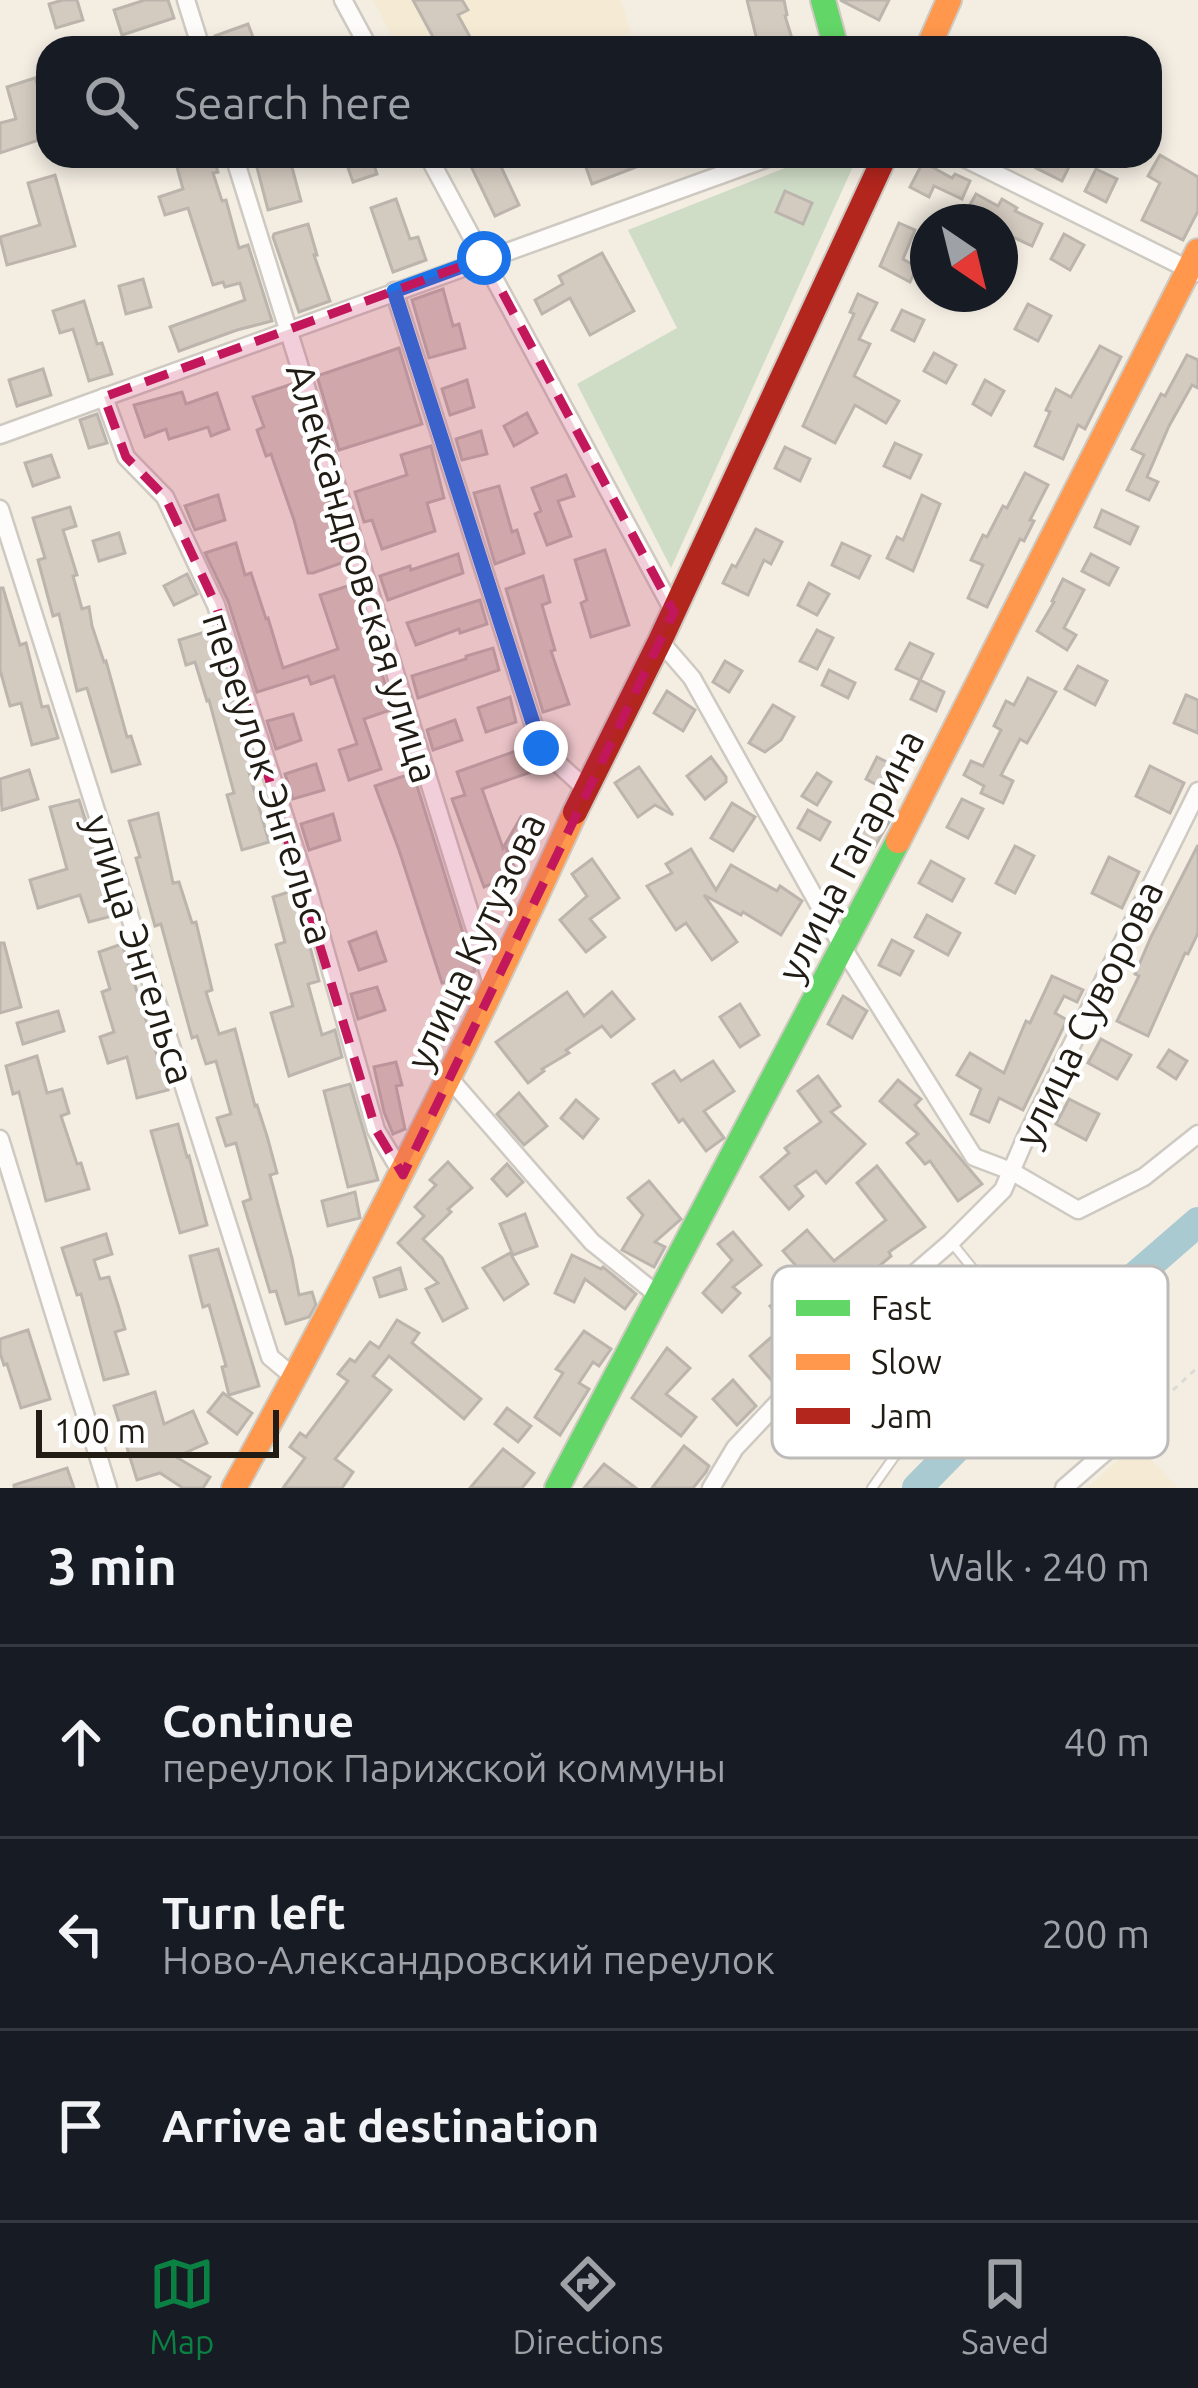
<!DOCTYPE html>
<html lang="en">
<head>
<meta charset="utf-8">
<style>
  body { margin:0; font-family:Ubuntu,sans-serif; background:#242831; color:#f1f3f6 }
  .compass { position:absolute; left:910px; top:204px; width:108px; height:108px; border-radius:50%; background:#171b24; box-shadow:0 6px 18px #0003; rotate:145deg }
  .scale { position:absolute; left:36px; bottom:30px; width:243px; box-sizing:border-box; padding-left:12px; border:6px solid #211d15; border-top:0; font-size:33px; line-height:42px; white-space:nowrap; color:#211d15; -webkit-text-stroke:9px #fff; paint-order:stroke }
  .stop { position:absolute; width:36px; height:36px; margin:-27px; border:9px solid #1a73e8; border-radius:50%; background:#fff }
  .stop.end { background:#1a73e8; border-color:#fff; box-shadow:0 3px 12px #0008 }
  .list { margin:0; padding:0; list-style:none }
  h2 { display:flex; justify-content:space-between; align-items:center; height:156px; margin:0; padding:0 48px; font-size:51px }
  h2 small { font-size:39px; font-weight:400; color:#9ea1a6 }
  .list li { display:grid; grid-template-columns:78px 1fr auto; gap:36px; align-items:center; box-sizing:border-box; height:192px; padding:0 48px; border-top:3px solid #363941 }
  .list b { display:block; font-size:45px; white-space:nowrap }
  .list p { margin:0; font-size:39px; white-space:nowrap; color:#9ea1a6 }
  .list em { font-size:39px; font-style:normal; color:#9ea1a6 }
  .icon { flex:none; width:66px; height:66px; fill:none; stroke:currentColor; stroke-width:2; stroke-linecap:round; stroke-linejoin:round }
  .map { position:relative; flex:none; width:1198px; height:1488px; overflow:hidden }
  .search { position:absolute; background:#171b24; box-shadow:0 6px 18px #0003; left:36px; right:36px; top:36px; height:132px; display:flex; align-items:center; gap:30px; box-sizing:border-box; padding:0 42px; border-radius:36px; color:#9ea1a6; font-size:45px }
  .sheet { height:732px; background:#171b24 }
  nav { display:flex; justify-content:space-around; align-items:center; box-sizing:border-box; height:168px; border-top:3px solid #363941; background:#171b24; font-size:33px; color:#9ea1a6 }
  nav a { display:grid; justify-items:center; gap:6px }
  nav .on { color:#0b8043 }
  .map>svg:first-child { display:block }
</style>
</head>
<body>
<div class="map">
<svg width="1198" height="1488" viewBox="0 0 1198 1488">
  <rect width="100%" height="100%" fill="#f3ede2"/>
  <!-- built -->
  <g fill="#f5ebd5">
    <path d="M373 0H621L631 32 596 48H398Z"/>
    <path d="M1136 1444 1178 1488H1087Z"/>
  </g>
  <!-- green -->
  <path fill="#cfdcc6" d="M813 157 855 162 671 568 577 384 677 328 628 230Z"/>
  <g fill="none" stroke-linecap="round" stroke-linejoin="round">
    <!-- river -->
    <path stroke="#a9cad0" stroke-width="30" d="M917 1488 1062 1340 1198 1222"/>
  </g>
  <!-- building -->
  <g fill="#d4cbc0" stroke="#bbb5ad" stroke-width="3">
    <path d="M63 0H77L83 20 56 28 49 4Z"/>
    <path d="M145 0H168L174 18 122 35 114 10Z"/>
    <path d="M413 0H462L468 10 458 15 476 48H439Z"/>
    <path d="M747 0H784L787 15 785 16 795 48H759Z"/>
    <path d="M840 0H889L879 20Z"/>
    <path d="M248 24 257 48H219L215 36Z"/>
    <path d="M35 78 48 119V137L0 153V123L16 119 7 87Z"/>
    <path d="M1160 155 1198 177V211L1183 240 1142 220 1160 183 1148 176Z"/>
    <path d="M174 156H213L218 172 213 173 222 201 226 200 239 248 248 245 272 321 237 330 179 351 170 327 245 300 240 283 225 287 223 282 213 285 188 208 165 215 159 197 183 189Z"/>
    <path d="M254 156H289L301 201 268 210Z"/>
    <path d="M362 156H371L377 174 353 182 346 162Z"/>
    <path d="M466 156H496L519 205 495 216Z"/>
    <path d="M582 156H662V157L592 184Z"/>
    <path d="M1042 156H1051L1070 165 1062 181 1036 168Z"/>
    <path d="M923 162 952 178 955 174 970 181 962 199 934 186 929 197 910 187Z"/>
    <path d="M1096 169 1117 179 1106 202 1085 191Z"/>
    <path d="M55 175 75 246 7 265 0 237 40 225 28 183Z"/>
    <path d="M785 191 812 203 803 224 776 212Z"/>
    <path d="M976 194 998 206 1002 199 1017 208 1015 211 1042 224 1032 246 1000 231V222H960Z"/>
    <path d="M396 199 410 239 418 237 426 260 393 272 371 208Z"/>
    <path d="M899 223 915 230 903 259 917 267 910 282 880 266Z"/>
    <path d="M308 224 317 255H314L330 301 299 312 273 237 274 234Z"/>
    <path d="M1064 234 1084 245 1070 270 1051 259Z"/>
    <path d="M602 253 634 311 590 335 570 298 542 314 535 300 563 284 559 276Z"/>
    <path d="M143 279 151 307 126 314 119 286Z"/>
    <path d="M443 289 453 326 459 324 465 348 429 358 412 300Z"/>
    <path d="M858 294 877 303 859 339 870 344 854 376 899 401 886 423 855 405 835 443 803 426 854 314 850 312Z"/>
    <path d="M84 301 97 344 102 343 112 374 89 381 73 329 60 333 53 311Z"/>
    <path d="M1028 304 1051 316 1038 341 1015 329Z"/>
    <path d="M902 310 924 320 914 341 892 330Z"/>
    <path d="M1100 346 1121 357 1085 429 1078 425 1063 459 1035 446 1050 412 1046 410 1056 389 1071 397Z"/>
    <path d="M399 348 422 424 339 450 317 376Z"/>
    <path d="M934 353 956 365 946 383 924 371Z"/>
    <path d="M1187 355 1198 360V388L1192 385 1169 426 1147 477 1158 482 1149 500 1127 490 1144 455 1132 449 1161 394 1165 396Z"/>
    <path d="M43 369 51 395 17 406 9 380Z"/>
    <path d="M467 380 474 407 450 415 442 389Z"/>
    <path d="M985 380 1004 391 991 415 973 404Z"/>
    <path d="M292 384 347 561 313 573H308L294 520 271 454 266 456 257 430 264 427 253 397Z"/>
    <path d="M182 392 186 404 217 393 229 429 211 436 208 427 169 439 166 429 145 437 134 405Z"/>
    <path d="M527 413 537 433 514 446 504 426Z"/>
    <path d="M97 414 107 443 89 448 80 420Z"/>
    <path d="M481 431 487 454 462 460 456 439Z"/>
    <path d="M895 443 921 455 910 478 884 466Z"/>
    <path d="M431 446 444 498 427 503 435 531 382 549 372 520 364 522 355 492 407 475 401 455Z"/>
    <path d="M785 447 810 459 800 481 775 468Z"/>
    <path d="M51 455 59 477 33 486 25 463Z"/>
    <path d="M1025 473 1048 485 1030 520 1034 521 1024 541 1020 539 987 607 968 598 983 565 971 560 983 535 987 537 1003 506 1007 508Z"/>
    <path d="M566 475 574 496 558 501 571 536 547 545 535 514 541 511 532 488Z"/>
    <path d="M499 486 512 532 517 530 524 553 495 564 474 493Z"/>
    <path d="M218 495 225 520 195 530 185 506Z"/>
    <path d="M922 495 940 504 913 571 887 558 897 537 903 540Z"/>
    <path d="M70 507 76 526 63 530 77 575 73 576 82 609 89 607 92 626 104 662 106 661 127 737 131 736 140 764 112 772 87 688 77 691 59 614 53 616 38 560 45 558 33 518Z"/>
    <path d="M1102 510 1138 527 1130 544 1095 527Z"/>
    <path d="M756 529 782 542 771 564 764 560 748 595 723 583 732 565 736 567Z"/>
    <path d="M119 533 125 553 99 561 93 541Z"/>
    <path d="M236 543 245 575 251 573 266 619 268 618 283 668 338 649 320 595 354 584 393 709 364 719 381 769 349 780 339 750 357 744 334 676 311 684 308 676 257 692 228 601 205 553Z"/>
    <path d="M842 543 870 556 859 578 832 565Z"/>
    <path d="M605 550 629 625 591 637 581 603 587 600 575 560Z"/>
    <path d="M458 554 463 573 388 600 380 576 410 566 411 570Z"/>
    <path d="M1091 554 1118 568 1109 585 1082 571Z"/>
    <path d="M187 574 197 594 174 605 164 586Z"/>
    <path d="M543 576 550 602 542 605 555 650 551 651 569 704 543 712 506 589Z"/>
    <path d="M1063 579 1084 590 1064 628 1076 635 1067 650 1037 631 1054 602 1052 601Z"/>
    <path d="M809 583 829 594 817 615 798 605Z"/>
    <path d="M0 588H3L20 645 26 643 42 707 48 706 58 738 32 745 21 703 10 706 0 670Z"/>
    <path d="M480 600 487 624 460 633 459 629 416 645 407 623Z"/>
    <path d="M211 630 255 766 248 769 269 842 242 850 227 795 234 793 209 700 207 701 195 662 186 665 179 640Z"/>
    <path d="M817 630 833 638 817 669 800 661Z"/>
    <path d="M910 643 933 654 920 680 896 669Z"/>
    <path d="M493 648 499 670 418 698 412 676 466 659V656Z"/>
    <path d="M725 661 742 671 729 692 713 682Z"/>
    <path d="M1078 666 1107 681 1095 705 1065 689Z"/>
    <path d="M829 670 855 683 848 698 822 685Z"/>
    <path d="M1028 678 1056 692 1027 743 1020 739 1001 775 1013 781 1003 803 981 793 984 786 964 775 971 761 983 766 1001 730 994 726 1006 701 1014 705Z"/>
    <path d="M920 680 944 692 936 711 911 699Z"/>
    <path d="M667 691 695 710 683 731 654 713Z"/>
    <path d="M1186 695 1198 700V733L1174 723Z"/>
    <path d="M510 697 516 722 486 732 478 708Z"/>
    <path d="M773 705 794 717 781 740 765 752 749 743Z"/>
    <path d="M293 714 301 740 276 749 267 721Z"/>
    <path d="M455 720 462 740 433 750 427 730Z"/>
    <path d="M527 747 534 771 482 789 503 848 521 817 542 826 526 858 506 848 517 873 484 887 452 799 465 795 457 772Z"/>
    <path d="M711 757 726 777V782L705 799 687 776Z"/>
    <path d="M877 757 905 771 894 794 866 779Z"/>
    <path d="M316 764 324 790 293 799 285 774Z"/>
    <path d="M1150 766 1184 783 1170 813 1136 796Z"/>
    <path d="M639 767 673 815 655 805 638 817 615 783Z"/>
    <path d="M29 770 38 799 2 810 0 779Z"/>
    <path d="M413 773 475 971 442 983 399 850 375 786Z"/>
    <path d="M817 773 831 782 817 805 802 796Z"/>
    <path d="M962 799 983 809 968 838 947 827Z"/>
    <path d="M79 800 116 915 89 922 80 895 38 908 30 880 67 869 50 807Z"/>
    <path d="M732 803 755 817 733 851 711 838Z"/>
    <path d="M868 809 889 822 875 846 853 833Z"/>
    <path d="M808 810 830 822 820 840 798 828Z"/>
    <path d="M158 813 173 883 179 882 192 923 196 922 212 990 206 992 219 1034 235 1029 255 1106 257 1105 267 1136 277 1173 270 1175 292 1258 299 1295 312 1292 316 1305 309 1317 286 1324 276 1291 270 1292 243 1202 251 1199 236 1143 226 1146 217 1118 231 1114 216 1061 206 1064 197 1036 192 1038 161 924 155 926 136 858 140 857 129 821Z"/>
    <path d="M333 814 340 840 309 850 301 824Z"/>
    <path d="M1198 845V933L1188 954 1185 953 1148 1036 1117 1021 1139 976 1135 974 1151 937Z"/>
    <path d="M1015 846 1034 856 1015 893 996 883Z"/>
    <path d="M691 849 716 890 731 865 777 891 780 886 802 901 781 935 743 912 741 915 704 895 737 942 712 960 686 923 676 930 647 886 672 873 666 864Z"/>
    <path d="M1109 857 1139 872 1122 908 1092 893Z"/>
    <path d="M592 859 619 898 590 919 605 937 586 952 560 920 587 896 572 874Z"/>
    <path d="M931 861 964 879 952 901 919 883Z"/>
    <path d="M295 890 319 981 308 984 322 1035 335 1030 342 1057 289 1076 271 1013 293 1006 276 945 285 942 273 897Z"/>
    <path d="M927 915 960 933 948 955 915 937Z"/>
    <path d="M376 932 386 961 359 970 349 942Z"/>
    <path d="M892 940 913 951 900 975 879 965Z"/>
    <path d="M0 943H4L21 1007 0 1013Z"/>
    <path d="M122 944 168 1090 137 1098 127 1057 108 1063 100 1037 114 1032 102 992 110 989 99 952Z"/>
    <path d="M1052 976 1083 990 1077 1002 1064 996 1055 1013 1067 1020 1023 1110 999 1098 989 1122 971 1114 981 1089 957 1075 970 1053 1004 1073 1026 1021 1030 1023Z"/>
    <path d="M377 987 385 1010 358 1019 351 994Z"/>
    <path d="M567 992 584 1016 612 992 634 1019 611 1037 602 1026 566 1050 569 1053 542 1069 544 1071 528 1083 496 1042Z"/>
    <path d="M843 996 867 1011 852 1038 828 1024Z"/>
    <path d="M740 1004 759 1035 740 1047 720 1017Z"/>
    <path d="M58 1011 64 1031 23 1044 17 1023Z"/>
    <path d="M1101 1039 1131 1055 1117 1079 1088 1063Z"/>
    <path d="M1169 1050 1187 1061 1176 1079 1158 1067Z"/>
    <path d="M37 1056 47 1093 62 1089 69 1113 61 1116 77 1164 81 1163 89 1189 46 1201 19 1092 13 1094 6 1066Z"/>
    <path d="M713 1061 734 1091 704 1111 724 1138 706 1151 683 1119 679 1122 653 1084 674 1071 681 1081Z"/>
    <path d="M396 1062 402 1085 396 1086 405 1129 393 1134 384 1112 374 1067Z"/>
    <path d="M818 1076 840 1106 831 1112 865 1144 826 1183 816 1171 795 1186 803 1196 789 1209 761 1177 789 1153 785 1148 821 1122 798 1091Z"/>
    <path d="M898 1080 921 1099 915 1105 982 1184 958 1201 930 1161 925 1164 907 1143 918 1134 880 1101Z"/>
    <path d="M350 1084 378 1180 348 1187 324 1091Z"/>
    <path d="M519 1093 547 1126 524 1145 497 1114Z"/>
    <path d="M1069 1099 1099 1114 1086 1140 1056 1124Z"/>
    <path d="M576 1100 598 1119 583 1138 561 1118Z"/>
    <path d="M178 1124 187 1157 189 1156 207 1225 180 1233 151 1131Z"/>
    <path d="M448 1162 472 1188 448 1209 451 1212 423 1239 442 1258 467 1308 443 1321 426 1289 438 1283 398 1243 424 1216 415 1207 436 1185 430 1180Z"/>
    <path d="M507 1164 523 1182 507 1196 492 1179Z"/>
    <path d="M877 1166 925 1227 889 1252 891 1256 871 1273 839 1296 849 1308 834 1321 831 1317 780 1355 791 1367 774 1383 750 1356 785 1325 770 1306 786 1293 792 1300 812 1284 783 1251 807 1230 834 1261 886 1220 857 1183Z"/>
    <path d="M649 1181 681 1219 655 1242 665 1247 654 1267 622 1250 643 1215 628 1198Z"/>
    <path d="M355 1192 360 1218 328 1226 322 1201Z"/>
    <path d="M525 1214 537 1246 513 1255 500 1224Z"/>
    <path d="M733 1232 761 1265 733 1287 740 1293 722 1312 703 1293 732 1260 718 1244Z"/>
    <path d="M106 1234 112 1254 94 1260 100 1279 109 1277 118 1305 125 1329 115 1332 128 1374 104 1380 81 1294 77 1295 62 1248Z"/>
    <path d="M218 1249 259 1386 229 1395 222 1367 226 1366 209 1305 203 1307 190 1256Z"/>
    <path d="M510 1253 528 1284 504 1300 483 1268Z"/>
    <path d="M572 1255 601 1269 603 1267 636 1294 625 1309 585 1279 574 1302 555 1293Z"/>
    <path d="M400 1268 406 1289 380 1297 374 1278Z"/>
    <path d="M397 1320 419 1333 412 1343 481 1399 464 1419 389 1356 373 1376 391 1390 335 1459 353 1472 342 1488H283L305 1458 290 1447 300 1433 306 1437 348 1381 338 1374 350 1359 355 1362 370 1342 379 1348Z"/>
    <path d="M28 1330 50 1399 21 1408 7 1364 4 1365 0 1353V1339Z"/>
    <path d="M584 1331 611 1349 599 1366 593 1362 579 1383 589 1389 560 1435 535 1417 563 1373 556 1369Z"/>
    <path d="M667 1348 690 1368 666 1394 696 1417 681 1436 632 1398Z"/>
    <path d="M733 1380 756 1406 737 1425 713 1399Z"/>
    <path d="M155 1392 164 1424 193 1411 207 1443 176 1457 210 1477 203 1488H183L160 1473 137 1480 114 1406Z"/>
    <path d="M223 1393 252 1413 237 1434 208 1412Z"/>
    <path d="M507 1408 531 1426 518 1442 495 1424Z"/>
    <path d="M684 1446 709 1466 706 1472 693 1488H652Z"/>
    <path d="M503 1449 534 1473 522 1488H470Z"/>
    <path d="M604 1464 636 1488H584Z"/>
    <path d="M67 1468 74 1488H14V1485Z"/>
  </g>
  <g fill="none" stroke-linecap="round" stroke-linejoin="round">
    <defs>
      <path id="lane" d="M872 1488 894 1457 1009 1345 1010 1315 952 1243"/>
      <g id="street">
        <path d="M186 0 201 48"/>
        <path d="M343 0 369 48"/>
        <path d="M234 156 494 990"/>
        <path d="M428 156 674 612"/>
        <path d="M960 156 1196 273"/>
        <path d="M394 291 541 748 586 789"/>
        <path d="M104 397 126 457 165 497 216 605 307 886 376 1130 403 1175"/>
        <path d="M0 435 773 156"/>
        <path d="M0 509 270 1357 295 1378"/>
        <path d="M660 641 692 678 843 948 974 1157 1011 1171 1078 1210 1144 1177 1198 1134"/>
        <path d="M450 1079 592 1242 659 1296"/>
        <path d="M0 1139 108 1488"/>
        <path d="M711 1488 735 1448 834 1343 951 1242 1003 1190 1026 1137 1198 791"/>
        <path d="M1064 1488 1110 1448"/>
      </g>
      <g id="fast">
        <path d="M823 0 836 48"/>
        <path d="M557 1488 898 841"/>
      </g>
      <g id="slow">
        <path d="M928 48 949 0"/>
        <path d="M898 841 1198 251"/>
        <path d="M234 1488C356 1267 470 1042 575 812"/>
      </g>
      <path id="jam" d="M575 812 660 641 885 156"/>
    </defs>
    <!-- lane casing -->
    <use href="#lane" stroke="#cec9c1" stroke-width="12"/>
    <!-- street casing -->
    <use href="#street" stroke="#cec9c1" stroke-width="21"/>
    <!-- fast casing -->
    <use href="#fast" stroke="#cec9c1" stroke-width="28"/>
    <!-- slow casing -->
    <use href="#slow" stroke="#cec9c1" stroke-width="28"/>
    <!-- jam casing -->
    <use href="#jam" stroke="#cec9c1" stroke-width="28"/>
    <!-- path -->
    <g stroke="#dddad7" stroke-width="3" stroke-dasharray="6 6" stroke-linecap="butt">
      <path d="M1078 1307 1099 1339"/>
      <path d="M1120 1439 1198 1367"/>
    </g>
    <!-- lane -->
    <use href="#lane" stroke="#fdfcfb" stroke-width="8"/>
    <!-- street -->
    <use href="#street" stroke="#fdfcfb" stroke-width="16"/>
    <!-- fast -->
    <use href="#fast" stroke="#63d668" stroke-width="24"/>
    <!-- slow -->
    <use href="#slow" stroke="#ff974d" stroke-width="24"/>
    <!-- jam -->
    <use href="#jam" stroke="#b3261e" stroke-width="24"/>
  </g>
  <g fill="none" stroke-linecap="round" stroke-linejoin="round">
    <!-- route -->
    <path stroke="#1a73e8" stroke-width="15" d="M484 258 394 291 541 748"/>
  </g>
  <!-- marked area -->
  <path fill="#c2185b" fill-opacity="0.2" stroke="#c2185b" stroke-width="9" stroke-dasharray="24 15" stroke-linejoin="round" d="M484 258 674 612 403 1175 376 1130 216 605 165 497 126 457 104 397Z"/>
  <g text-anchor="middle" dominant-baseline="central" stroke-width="9" stroke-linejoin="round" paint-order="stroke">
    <!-- street labels -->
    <g font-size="39" fill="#211d15" stroke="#fff">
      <text transform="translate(363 573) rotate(73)">Александровская улица</text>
      <text transform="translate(269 778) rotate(72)">переулок Энгельса</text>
      <text transform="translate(850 855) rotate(-63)">улица Гагарина</text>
      <text transform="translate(475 941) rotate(-65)">улица Кутузова</text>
      <text transform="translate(140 949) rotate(72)">улица Энгельса</text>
      <text transform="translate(1088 1013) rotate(-64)">улица Суворова</text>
    </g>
  </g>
  <!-- legend -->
  <rect x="772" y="1266" width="396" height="192" rx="18" fill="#fff" stroke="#bcbbb9" stroke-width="3"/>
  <rect x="796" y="1300" width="54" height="16" fill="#63d668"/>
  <rect x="796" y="1354" width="54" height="16" fill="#ff974d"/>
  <rect x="796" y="1408" width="54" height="16" fill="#b3261e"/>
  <g font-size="33" fill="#211d15">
    <text x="871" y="1320">Fast</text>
    <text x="871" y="1374">Slow</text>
    <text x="871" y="1428">Jam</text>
  </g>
</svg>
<svg class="compass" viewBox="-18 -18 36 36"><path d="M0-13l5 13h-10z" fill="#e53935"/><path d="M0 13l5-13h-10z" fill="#9ea1a6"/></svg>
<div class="scale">100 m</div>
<div class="stop" style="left:484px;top:258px"></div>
<div class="stop end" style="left:541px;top:748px"></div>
<div class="search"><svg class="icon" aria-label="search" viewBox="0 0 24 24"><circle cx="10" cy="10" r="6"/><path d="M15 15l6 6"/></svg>Search here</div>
</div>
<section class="sheet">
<h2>3 min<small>Walk · 240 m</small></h2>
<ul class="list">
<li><svg class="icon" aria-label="ahead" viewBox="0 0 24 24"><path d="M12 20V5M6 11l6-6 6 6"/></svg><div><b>Continue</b><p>переулок Парижской коммуны</p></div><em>40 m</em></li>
<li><svg class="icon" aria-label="left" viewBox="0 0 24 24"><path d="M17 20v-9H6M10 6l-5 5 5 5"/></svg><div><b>Turn left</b><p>Ново-Александровский переулок</p></div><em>200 m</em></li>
<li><svg class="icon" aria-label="arrive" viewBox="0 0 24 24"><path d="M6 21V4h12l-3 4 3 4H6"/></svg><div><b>Arrive at destination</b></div></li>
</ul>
</section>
<nav>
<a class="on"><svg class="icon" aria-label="map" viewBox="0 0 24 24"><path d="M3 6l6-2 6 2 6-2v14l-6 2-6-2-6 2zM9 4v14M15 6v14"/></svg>Map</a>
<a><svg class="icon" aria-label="directions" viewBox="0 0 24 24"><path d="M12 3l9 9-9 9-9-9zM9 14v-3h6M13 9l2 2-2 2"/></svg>Directions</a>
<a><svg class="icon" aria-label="saved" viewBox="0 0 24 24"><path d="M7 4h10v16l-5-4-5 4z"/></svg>Saved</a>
</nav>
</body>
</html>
